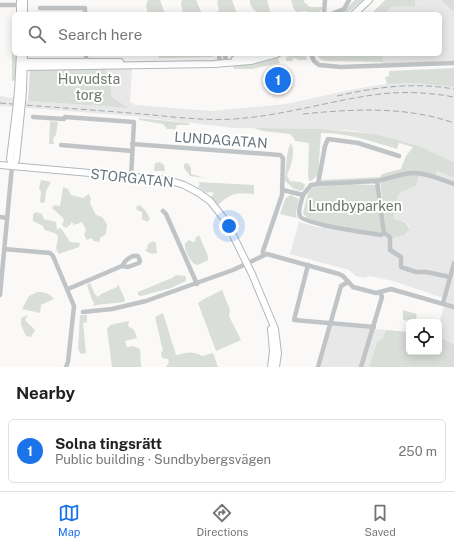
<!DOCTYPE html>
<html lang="en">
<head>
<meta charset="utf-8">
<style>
  body { margin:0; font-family:"Public Sans",sans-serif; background:#f6f6f6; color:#222 }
  .controls { position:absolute; right:12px; bottom:12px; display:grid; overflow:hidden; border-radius:6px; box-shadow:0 2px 10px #0003 }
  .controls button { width:36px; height:36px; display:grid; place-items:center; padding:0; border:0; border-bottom:1px solid #e0e0e0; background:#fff; color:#222; font:20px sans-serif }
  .you { position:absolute; left:229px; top:226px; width:14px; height:14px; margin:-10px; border:3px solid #fff; border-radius:50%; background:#1a73e8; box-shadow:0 0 0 6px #1a73e833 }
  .badge { display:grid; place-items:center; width:26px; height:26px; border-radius:50%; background:#1a73e8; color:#fff; font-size:13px; font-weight:700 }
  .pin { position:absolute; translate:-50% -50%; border:2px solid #fff; box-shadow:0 1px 4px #0006 }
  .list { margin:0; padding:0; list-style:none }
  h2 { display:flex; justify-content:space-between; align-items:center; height:52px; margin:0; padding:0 16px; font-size:17px }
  h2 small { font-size:13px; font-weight:400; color:#767676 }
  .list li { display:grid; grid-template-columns:26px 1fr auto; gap:12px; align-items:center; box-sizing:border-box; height:64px; margin:0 8px 8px; padding:0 8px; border:1px solid #e0e0e0; border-radius:6px }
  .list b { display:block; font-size:15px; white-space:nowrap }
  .list p { margin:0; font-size:13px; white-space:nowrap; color:#767676 }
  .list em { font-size:13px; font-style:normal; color:#767676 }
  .icon { flex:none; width:22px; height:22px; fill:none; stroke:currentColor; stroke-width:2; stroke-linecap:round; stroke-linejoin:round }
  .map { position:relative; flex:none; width:454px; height:367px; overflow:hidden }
  .search { position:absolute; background:#fff; box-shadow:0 2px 10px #0003; left:12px; right:12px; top:12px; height:44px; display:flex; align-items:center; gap:10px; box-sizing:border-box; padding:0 14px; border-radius:6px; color:#767676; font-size:15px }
  .sheet { height:124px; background:#fff }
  nav { display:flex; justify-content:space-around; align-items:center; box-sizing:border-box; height:56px; border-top:1px solid #e0e0e0; background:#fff; font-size:11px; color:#767676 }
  nav a { display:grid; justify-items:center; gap:2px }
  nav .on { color:#1a73e8 }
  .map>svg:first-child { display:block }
</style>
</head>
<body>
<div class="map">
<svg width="454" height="367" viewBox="0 0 454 367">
  <rect width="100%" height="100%" fill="#faf9f8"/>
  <!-- built -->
  <g fill="#e8e8e8">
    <path d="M415 0H441L454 12V61L382 64V54H440V14H385L391 7 414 6Z"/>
    <path d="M105 68H132L130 102 135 105 212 111 286 104 355 89 387 84 414 83 454 87V162L419 146 376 134 355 131 322 129 234 128 132 116 0 106V96L28 101 127 108 111 96Z"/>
    <path d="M437 171 454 178V344L439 337V324L446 299 393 281 370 276 365 278 356 276 349 270 290 254 299 222 321 228 322 222 381 233 409 230V226L406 222 393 218 398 204 397 197 401 192 416 186 420 172Z"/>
    <path d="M332 326 386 330 383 338 377 342 369 367H320Z"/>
  </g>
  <!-- green -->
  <g fill="#daded8">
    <path d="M148 0H160L165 14H148L146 6Z"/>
    <path d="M182 0H196L202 14H183L181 4Z"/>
    <path d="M218 0H232L237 14H216L219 9 217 3Z"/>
    <path d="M250 0H267L271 14H256L257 12 255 11 254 9H253L250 4Z"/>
    <path d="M291 0H304V2L310 7H323L319 14H310L306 11 297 12 294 10Z"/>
    <path d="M355 0H363L346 14H336L344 10Z"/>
    <path d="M385 0H415V6L391 7 385 14H371Z"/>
    <path d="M441 0H454V12Z"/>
    <path d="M14 21V54H17V80L12 81V22Z"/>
    <path d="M157 54H216L212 57 159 58Z"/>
    <path d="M296 54H306L307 60H299L295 58 293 59 292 61H286V57Z"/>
    <path d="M317 54H382L383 62 325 61 320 59Z"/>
    <path d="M277 56 280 63 252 69H234L233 66 250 64Z"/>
    <path d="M105 68 108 79 111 80V96L128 108 28 101 30 69Z"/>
    <path d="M454 68V87L414 83 387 84 385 77 389 76V71Z"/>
    <path d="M139 118 188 123 190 125H177L175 130 172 129H167L163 124 139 120Z"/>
    <path d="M50 121 58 122 56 135 53 139 54 144H49Z"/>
    <path d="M254 128 322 129 376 134 419 146 454 162V178L437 171 434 176 420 173 416 186 401 192 397 197 398 204 393 218C401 221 408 221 409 230L404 235 392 238 386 232 380 180 321 183V180L380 177 382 174 401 169 406 156 413 147 399 143 397 149C371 141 349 133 321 133L318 175 311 181H309L308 176 309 143 295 141 293 137 290 134 263 131Z"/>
    <path d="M291 143C296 152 291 166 287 175L290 181 300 182 305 184 304 189 301 191 294 189 285 181C286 171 286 150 291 143Z"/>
    <path d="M160 162 164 165 165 171H154L155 163Z"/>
    <path d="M188 163 191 168V174L205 178 190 176 184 168V164Z"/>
    <path d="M41 180 51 182 46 191 45 201 44 203 40 202 41 192 39 188Z"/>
    <path d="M198 182 254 185V194C234 193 232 192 218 205L211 197 214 193 210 192 207 193 198 187 200 184Z"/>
    <path d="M349 184 376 185 382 229 381 233 308 220 303 213 308 193 313 187Z"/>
    <path d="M63 187 68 189 71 195 83 198 89 194 91 199 90 203 96 215 102 217 107 224 106 234 100 238V242L94 241 91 238 87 240 84 235 86 230 82 222 74 225 72 222H71V224L66 228 62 225 64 220 63 218 52 208 54 205 60 206Z"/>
    <path d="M291 195 299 199 296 213 297 218 280 214 285 199 287 197Z"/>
    <path d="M140 205 146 211 150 219 147 222 142 219V212L137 210 136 207Z"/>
    <path d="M36 212 42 214 44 219 56 222 57 230 60 228 63 231 70 242 80 243 79 247 59 254C52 246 62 239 56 234 52 231 47 232 44 229L43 226 33 221V214Z"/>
    <path d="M199 235 208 256V260L198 265 194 264C189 258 184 251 185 243L189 240 194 243 193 242 196 241 195 238Z"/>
    <path d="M153 241 156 243 157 253C153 255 148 253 145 250L147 249 148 244Z"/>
    <path d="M176 275 185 276 186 278V281L171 288 141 296 138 295V292L172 278Z"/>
    <path d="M90 283 95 294 98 297 101 294 117 287 118 284 125 299 124 302C113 304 103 303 93 306L94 302 92 300 87 285Z"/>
    <path d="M222 290 230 310 229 316 241 340 216 351 198 303 204 299Z"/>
    <path d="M37 292C45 292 49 293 54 299L41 305 40 313 22 309 29 296Z"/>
    <path d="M403 310 417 314 415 322 403 320Z"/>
    <path d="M163 313 176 355C187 353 191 350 202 356L213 353 218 367H166L169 362 168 359 162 358 161 352 163 351 155 317Z"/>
    <path d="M28 315 25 320 35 330 31 337 26 336 21 325V318Z"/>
    <path d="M80 315H87V322L83 323 86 353 81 354 78 349Z"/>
    <path d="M129 321 128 326 134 330 137 338 125 341 127 347 133 346 140 349 141 366 143 367H112L107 329 110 325Z"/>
    <path d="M386 330 409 332V352H439V337L454 344V367H369L377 342 383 338Z"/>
  </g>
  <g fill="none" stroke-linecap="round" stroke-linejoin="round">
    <defs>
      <g id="secondary">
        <path d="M24 0V14"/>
        <path d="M20 14V2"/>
        <path d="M354 14 369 0"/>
        <path d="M235 59 259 54"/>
        <path d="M20 62H120"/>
        <path d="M20 67 214 64 251 61 277 54"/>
        <path d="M18 91 20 54"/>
        <path d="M23 91 24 54"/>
        <path d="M0 165 168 180 184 185 199 193 210 201 226 221 252 274 275 329 278 353 276 367"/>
        <path d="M12 166 10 159 16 111"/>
        <path d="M12 166 16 160 21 112"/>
        <path d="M271 329 273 351 271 367"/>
      </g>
    </defs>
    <!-- secondary casing -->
    <use href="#secondary" stroke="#b2b8bc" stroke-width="8"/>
    <!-- street -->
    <g stroke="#c0c4c7" stroke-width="4.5">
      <path d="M0 5H22"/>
      <path d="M40 8H85V14"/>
      <path d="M324 14 325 0"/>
      <path d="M331 14 344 9 349 0"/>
      <path d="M219 54 220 64"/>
      <path d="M225 54 226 63"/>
      <path d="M311 54 314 61 319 65 341 67 454 63"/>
      <path d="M86 65V54"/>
      <path d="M33 117 64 119 65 117 134 122 131 177"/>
      <path d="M132 144 280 155 283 158 282 195 263 251V255"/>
      <path d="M61 145 132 151"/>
      <path d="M377 181C390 178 402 173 414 173 428 173 442 180 454 184"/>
      <path d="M318 184 325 146 328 139 358 143 399 156"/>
      <path d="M283 190 303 195C302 200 297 211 300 216 303 224 370 233 381 235L384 233"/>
      <path d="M303 195 311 185 318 184 377 181 384 233 390 237V250L401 257V267L416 272H426L450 277"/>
      <path d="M163 211 166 214 197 284"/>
      <path d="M0 217 7 218"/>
      <path d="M4 249 50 253 53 256 74 306 68 362 66 367"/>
      <path d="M308 265 294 320 374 327"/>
      <path d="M68 289 122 266C125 260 131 255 138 256L140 261 139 263 128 267 122 266"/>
      <path d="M0 295 12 166"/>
      <path d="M443 303 454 263"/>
      <path d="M83 312 112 309 146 301 233 270 267 254 339 274 343 276 353 287 376 293 391 289 454 307"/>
      <path d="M318 367 341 286 348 282"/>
      <path d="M361 367 382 297 380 292"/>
    </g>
    <!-- secondary -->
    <use href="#secondary" stroke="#fff" stroke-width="6"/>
    <!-- rail -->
    <g stroke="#a2a8ad" stroke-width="1" stroke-dasharray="6 3" stroke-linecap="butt">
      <path d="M337 96C377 87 413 82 454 89"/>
      <path d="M0 103C47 107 95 110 142 114 176 117 211 122 245 118 288 114 330 101 373 95 400 91 427 92 454 97"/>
      <path d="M303 114C353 109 406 106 454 123"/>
    </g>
    <defs>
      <g id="secondary-bridge">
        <path d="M16 111 18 91"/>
        <path d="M21 112 23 91"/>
      </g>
    </defs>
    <!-- secondary-bridge casing -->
    <use href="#secondary-bridge" stroke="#b2b8bc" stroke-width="8" stroke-linecap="butt"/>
    <!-- secondary-bridge -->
    <use href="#secondary-bridge" stroke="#fff" stroke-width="6"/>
  </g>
  <g text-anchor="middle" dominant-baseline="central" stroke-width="4" stroke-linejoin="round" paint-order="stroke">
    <!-- park labels -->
    <g font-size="14" fill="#6a7866" stroke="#fff">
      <text x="89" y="79">Huvudsta<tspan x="89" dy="16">torg</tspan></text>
      <text x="355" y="206">Lundbyparken</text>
    </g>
    <!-- street labels -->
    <g font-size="14" fill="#68767f" stroke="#fff">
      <text transform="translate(221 140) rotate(4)">LUNDAGATAN</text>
      <text transform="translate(132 178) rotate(6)">STORGATAN</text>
    </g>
  </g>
</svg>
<div class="controls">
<button><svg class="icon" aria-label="locate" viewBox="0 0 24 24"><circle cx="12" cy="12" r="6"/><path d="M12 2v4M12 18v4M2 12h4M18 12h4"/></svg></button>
</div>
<div class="you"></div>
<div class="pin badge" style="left:278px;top:80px">1</div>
<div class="search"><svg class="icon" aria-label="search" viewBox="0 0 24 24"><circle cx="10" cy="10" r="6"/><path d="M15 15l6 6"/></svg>Search here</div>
</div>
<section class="sheet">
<h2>Nearby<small></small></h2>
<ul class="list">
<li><span class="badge">1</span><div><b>Solna tingsrätt</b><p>Public building · Sundbybergsvägen</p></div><em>250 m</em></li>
</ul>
</section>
<nav>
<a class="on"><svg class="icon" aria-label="map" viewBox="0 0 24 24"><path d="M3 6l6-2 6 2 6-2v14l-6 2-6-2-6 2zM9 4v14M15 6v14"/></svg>Map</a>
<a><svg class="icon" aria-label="directions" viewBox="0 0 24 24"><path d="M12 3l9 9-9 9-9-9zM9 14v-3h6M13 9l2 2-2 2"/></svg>Directions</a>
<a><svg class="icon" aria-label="saved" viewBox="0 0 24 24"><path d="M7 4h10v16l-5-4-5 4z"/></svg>Saved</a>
</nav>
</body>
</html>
